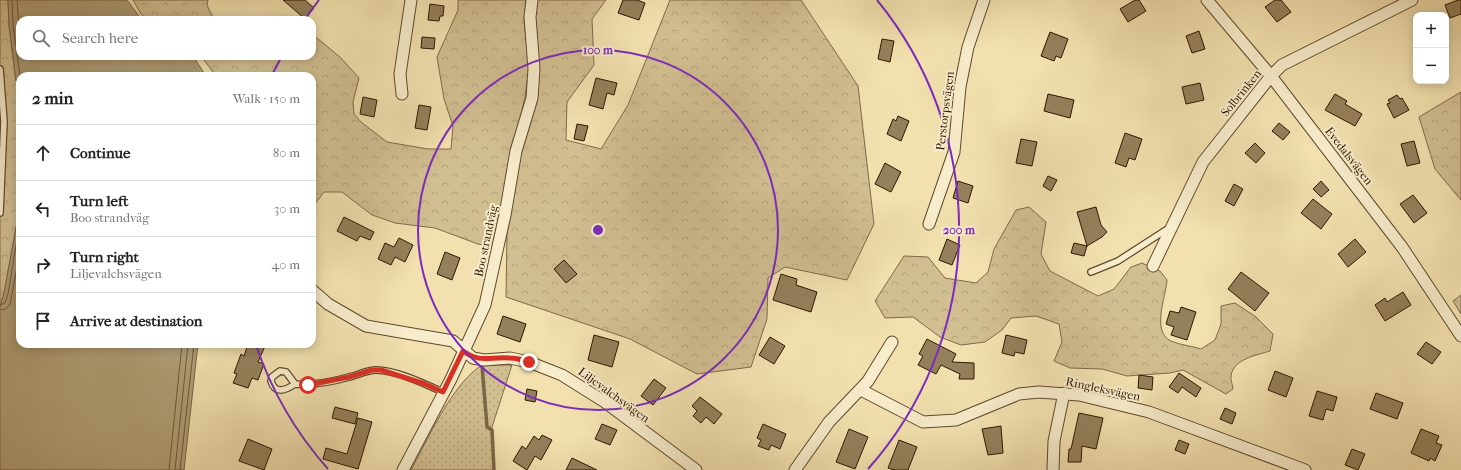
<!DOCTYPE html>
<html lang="en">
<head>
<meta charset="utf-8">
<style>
  body { margin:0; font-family:"IM FELL French Canon",serif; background:#f6f6f6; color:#222 }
  .controls { position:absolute; right:12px; top:12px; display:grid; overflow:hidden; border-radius:8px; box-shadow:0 2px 10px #0003 }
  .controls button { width:36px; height:36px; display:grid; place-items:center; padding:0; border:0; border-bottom:1px solid #e0e0e0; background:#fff; color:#222; font:20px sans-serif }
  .stop { position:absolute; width:12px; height:12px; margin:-9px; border:3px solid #d93025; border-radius:50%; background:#fff }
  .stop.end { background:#d93025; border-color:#fff; box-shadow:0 1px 4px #0008 }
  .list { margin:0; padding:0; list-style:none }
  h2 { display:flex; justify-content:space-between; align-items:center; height:52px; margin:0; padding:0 16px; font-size:17px }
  h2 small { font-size:13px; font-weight:400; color:#767676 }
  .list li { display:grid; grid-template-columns:26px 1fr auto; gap:12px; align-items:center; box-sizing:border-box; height:56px; padding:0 16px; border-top:1px solid #e0e0e0 }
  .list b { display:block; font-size:15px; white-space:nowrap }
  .list p { margin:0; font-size:13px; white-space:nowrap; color:#767676 }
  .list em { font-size:13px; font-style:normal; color:#767676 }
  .icon { flex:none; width:22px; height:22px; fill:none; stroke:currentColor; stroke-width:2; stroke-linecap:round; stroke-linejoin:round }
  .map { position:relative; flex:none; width:1461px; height:470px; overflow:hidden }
  .search { position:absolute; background:#fff; box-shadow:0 2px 10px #0003; left:16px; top:16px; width:300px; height:44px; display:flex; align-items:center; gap:10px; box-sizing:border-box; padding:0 14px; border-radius:12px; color:#767676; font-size:15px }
  .panel { position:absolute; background:#fff; box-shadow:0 2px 10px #0003; left:16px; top:72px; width:300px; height:276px; border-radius:12px }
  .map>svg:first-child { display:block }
</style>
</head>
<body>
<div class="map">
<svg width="1461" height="470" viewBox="0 0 1461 470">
  <defs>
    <pattern id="grass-dots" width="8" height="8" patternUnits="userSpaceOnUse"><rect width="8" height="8" fill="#d1be91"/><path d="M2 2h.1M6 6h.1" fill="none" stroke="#b4a37b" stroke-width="1.8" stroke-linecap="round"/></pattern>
    <pattern id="forest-crowns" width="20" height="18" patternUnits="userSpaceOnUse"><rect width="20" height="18" fill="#d1be91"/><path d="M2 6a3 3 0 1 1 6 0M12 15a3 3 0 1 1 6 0" fill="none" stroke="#b4a37b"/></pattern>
  </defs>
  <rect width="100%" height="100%" fill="#f2e1af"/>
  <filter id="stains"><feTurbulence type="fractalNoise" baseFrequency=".005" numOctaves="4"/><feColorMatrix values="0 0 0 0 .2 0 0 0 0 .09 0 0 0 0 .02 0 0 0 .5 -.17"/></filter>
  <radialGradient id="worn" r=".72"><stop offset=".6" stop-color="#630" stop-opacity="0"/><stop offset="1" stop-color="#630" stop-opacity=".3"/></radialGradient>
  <!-- grass -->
  <path fill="url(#grass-dots)" stroke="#806a48" d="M482 365H512L492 427 493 470H411C428 439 452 384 482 365Z"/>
  <!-- forest -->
  <g fill="url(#forest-crowns)" stroke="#806a48">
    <path d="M0 0H8L9 25 16 81 20 80V206L4 293 0 307Z"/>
    <path d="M133 0H208L207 5 214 20H149L141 14Z"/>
    <path d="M458 0H526L524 19 529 67 525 97 513 150 495 247 478 244 435 228 395 223 372 215 342 192H324L312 208V76H216L201 56H312V34L340 57 359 78 353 102 354 114 361 122 387 142 428 149H451L453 126 444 99 437 57 458 10Z"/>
    <path d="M536 0H606L592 19 594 65 567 102 566 140 601 149 628 105 670 0H801L858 86 874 224 847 280 785 267 768 278 767 319 751 367 697 374 630 339 506 297 507 231 519 152 536 98 534 15Z"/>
    <path d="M1461 92V200L1435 169 1419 117Z"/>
    <path d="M1029 207 1046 222 1041 254 1050 271 1098 296 1114 289 1131 267 1142 263 1160 271 1167 280C1166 296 1151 332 1171 341 1180 345 1192 346 1201 349L1215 340 1221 324V306L1235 303 1256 317 1273 334 1270 351C1257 355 1233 359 1231 376 1230 380 1233 385 1233 389L1226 394 1183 370 1170 373 1127 376 1102 369 1070 368 1054 361 1062 342 1059 324 1036 316 1011 318 1002 330 985 342 961 345 940 337 913 317 885 318 875 301 904 256 928 257 945 278 976 283 988 272 994 249 1016 210Z"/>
    <path d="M1461 295V314L1453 301Z"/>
  </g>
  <!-- water -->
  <g fill="#af9c74" stroke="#7b6646">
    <path d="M8 0H127L142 20H20V56H193L206 76H20V80L16 81 9 25Z"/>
    <path d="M20 206V344H198L184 470H0V307L4 293Z"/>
  </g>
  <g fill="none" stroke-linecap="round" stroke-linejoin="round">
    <!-- shore -->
    <g stroke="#6e593a" stroke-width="1">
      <path d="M12 0 13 25 20 76"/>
      <path d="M17 0 20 40"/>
      <path d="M0 305 5 303 8 294 20 221"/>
      <path d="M0 310 6 309 10 304 20 252"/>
      <path d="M169 470 182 344"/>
      <path d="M175 470 188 344"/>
      <path d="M180 470 194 344"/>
    </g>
    <!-- stream -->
    <path stroke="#7b6646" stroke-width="3.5" d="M482 365 487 427 492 430 494 470"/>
  </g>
  <!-- building -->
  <g fill="#94805b" stroke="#2e1600">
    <path d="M283 0H305L314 8 305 19Z"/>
    <path d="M623 0H637L645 3 639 20 618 13Z"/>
    <path d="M1135 0H1139L1146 11 1128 22 1120 9Z"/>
    <path d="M1275 0H1281L1291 12 1277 22 1265 7Z"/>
    <path d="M1458 0H1461V14L1450 18 1445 5Z"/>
    <path d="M430 4 444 6 443 16H440L439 21 428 20Z"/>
    <path d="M1199 31 1205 49 1192 53 1186 36Z"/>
    <path d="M1050 32 1068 39 1061 58 1056 56 1054 61 1041 56Z"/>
    <path d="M422 37 435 38 434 49 421 48Z"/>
    <path d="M882 39 894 41 890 62 878 59Z"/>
    <path d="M596 78 617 83 614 95 607 93 603 109 589 105Z"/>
    <path d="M1200 83 1204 100 1186 104 1182 87Z"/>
    <path d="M1048 94 1074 100 1070 118 1044 111Z"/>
    <path d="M1335 94 1347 101 1345 104 1362 114 1355 126 1325 110Z"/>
    <path d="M1397 95 1400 99 1402 98 1409 110 1394 118 1387 104 1390 103 1388 100Z"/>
    <path d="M363 97 377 100 374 117 360 114Z"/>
    <path d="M419 105 431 107 427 130 415 128Z"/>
    <path d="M898 116 909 121 901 141 887 134 893 119 896 121Z"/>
    <path d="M1279 123 1290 132 1283 140 1272 131Z"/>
    <path d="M577 124 588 126 584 141 574 139Z"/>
    <path d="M1125 133 1142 139 1135 160 1129 158 1126 167 1115 163Z"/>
    <path d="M1021 139 1037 142 1032 166 1016 163Z"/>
    <path d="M1414 141 1420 163 1407 166 1401 144Z"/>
    <path d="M1255 143 1265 153 1256 163 1245 153Z"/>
    <path d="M885 163 901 172 891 192 875 184Z"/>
    <path d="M1048 176 1057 180 1051 191 1043 186Z"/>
    <path d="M958 181 973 186 968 203 953 198Z"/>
    <path d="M1321 181 1329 190 1321 197 1313 189Z"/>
    <path d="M1234 184 1243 189 1234 206 1225 201Z"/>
    <path d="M1413 195 1427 213 1414 223 1400 204Z"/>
    <path d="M1313 199 1332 214 1321 229 1301 213Z"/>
    <path d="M1096 207 1101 225 1107 232 1102 237 1087 246 1084 256 1071 253 1074 243 1087 246 1077 212Z"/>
    <path d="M344 217 374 232 370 240 360 236 357 241 337 231Z"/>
    <path d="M399 238 413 245 405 262 395 257 391 265 378 259 385 243 394 247Z"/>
    <path d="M947 239 960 245 952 265 939 260Z"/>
    <path d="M1355 239 1366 252 1348 267 1338 254Z"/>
    <path d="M445 252 460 258 452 280 437 274Z"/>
    <path d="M564 260 577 274 566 283 554 269Z"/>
    <path d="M1241 272 1269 293 1255 311 1228 289Z"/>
    <path d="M781 274 797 279 796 285 817 292 811 312 773 300Z"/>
    <path d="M1403 292 1411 305 1385 321 1375 305 1385 298 1387 302Z"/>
    <path d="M1181 307 1196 312 1187 340 1171 335 1174 327 1166 324 1170 311 1179 313Z"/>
    <path d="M503 316 526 324 520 342 497 334Z"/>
    <path d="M594 335 619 342 612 367 588 360Z"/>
    <path d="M1006 335 1027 340 1024 354 1015 352 1014 356 1002 353Z"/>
    <path d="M770 337 785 346 774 364 759 355Z"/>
    <path d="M927 339 956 354 952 362 974 363V379H959L960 374 941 365 936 374 918 365 923 356 919 354Z"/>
    <path d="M1426 342 1441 352 1432 364 1417 354Z"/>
    <path d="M248 344H266L258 362 264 364 258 380 252 378 248 388 233 383 237 374 234 373 241 354 244 356Z"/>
    <path d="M1275 371 1293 378 1286 397 1268 390Z"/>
    <path d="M1179 373 1201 388 1196 397 1182 387 1178 393 1169 387Z"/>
    <path d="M1139 375 1153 377 1152 390 1138 388Z"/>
    <path d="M654 379 666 388 653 405 641 396Z"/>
    <path d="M527 389 537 391 535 402 525 400Z"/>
    <path d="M1317 391 1337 397 1333 411 1326 409 1323 420 1309 416Z"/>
    <path d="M1376 393 1403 403 1397 419 1370 409Z"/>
    <path d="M700 397 722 414 714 424 706 417 701 423 693 416 697 411 692 406Z"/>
    <path d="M335 407 358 413 355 424 332 418Z"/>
    <path d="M1225 408 1236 413 1232 424 1220 419Z"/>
    <path d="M1079 413 1103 418 1096 449 1082 446 1081 462H1068L1069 449H1071Z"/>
    <path d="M358 418 372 422 358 469 323 459 326 448 347 454Z"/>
    <path d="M602 424 617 430 610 445 595 439Z"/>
    <path d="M763 424 786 434 780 449 771 445 769 450 758 446 761 440 757 438Z"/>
    <path d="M1001 426 1003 453 988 455 982 429Z"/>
    <path d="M849 429 868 437 855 469 836 462Z"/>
    <path d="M1421 429 1439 436 1436 443 1442 445 1435 461 1430 458 1429 461 1411 453Z"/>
    <path d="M542 435 552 440 541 460 535 456 527 470 513 461 522 446 526 449 534 436 539 440Z"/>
    <path d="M248 439 272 449 264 470 239 461Z"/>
    <path d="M899 440 917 447 908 470H894L888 468Z"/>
    <path d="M1179 440 1189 444 1185 454 1175 450Z"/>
    <path d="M1352 449 1365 454 1358 470 1345 465Z"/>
    <path d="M572 458 597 470H566Z"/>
  </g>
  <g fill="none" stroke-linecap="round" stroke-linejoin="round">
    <defs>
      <g id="lane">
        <path d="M0 69 4 122 0 213"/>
        <path d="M1091 272 1118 261 1169 228"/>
        <path d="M295 384C286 390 275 395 271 381L272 377 280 371 286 372 295 384C313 385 332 382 349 377 358 375 367 370 376 370 396 370 425 384 443 392"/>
      </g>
      <g id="street">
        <path d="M1207 0 1271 76 1402 247 1461 336"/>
        <path d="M402 94 400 74 411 0"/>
        <path d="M929 224 954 152 960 87 968 47 984 0"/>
        <path d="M1153 266 1203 162 1271 76 1282 65 1412 0"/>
        <path d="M312 290 328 304 366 326 453 341 473 358 484 360 510 358 529 362 562 375 605 402 696 470"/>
        <path d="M861 390 923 422 956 420 1019 394 1039 392 1079 395 1149 412 1305 470"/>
        <path d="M403 470 451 379 485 305 505 215 516 151 532 98 534 69 530 17 532 0"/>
        <path d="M795 470 829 422 868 381 892 342"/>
        <path d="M1053 470 1054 441 1064 393"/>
      </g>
    </defs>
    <!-- lane casing -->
    <use href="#lane" stroke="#5f492c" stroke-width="8"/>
    <!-- street casing -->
    <use href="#street" stroke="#5f492c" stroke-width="13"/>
    <!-- lane -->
    <use href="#lane" stroke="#f7eccb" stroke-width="5.5"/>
    <!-- street -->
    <use href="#street" stroke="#f7eccb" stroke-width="11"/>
  </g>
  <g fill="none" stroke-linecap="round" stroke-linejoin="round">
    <!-- route -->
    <path stroke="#d93025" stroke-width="5" d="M308 385 349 377 372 370H381L425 384 443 392 463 351C481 364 490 356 510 358 516 358 523 360 529 362"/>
  </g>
  <!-- distance rings -->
  <g fill="none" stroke="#7b2cbf" stroke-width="2">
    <circle cx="598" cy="230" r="180"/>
    <path d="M328 469A361 361 0 0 1 256 345M272 75A361 361 0 0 1 281 58M306 18A361 361 0 0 1 319 0M877 0A361 361 0 0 1 868 469"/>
  </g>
  <g text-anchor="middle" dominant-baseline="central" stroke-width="4" stroke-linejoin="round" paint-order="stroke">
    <!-- street labels -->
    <g font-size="12" fill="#2e1600" stroke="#f7eccb">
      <text transform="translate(1241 93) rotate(-51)">Solbrinken</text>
      <text transform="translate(945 111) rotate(-83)">Perstorpsvägen</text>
      <text transform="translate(1349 156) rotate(52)">Evedalsvägen</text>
      <text transform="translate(486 241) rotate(-78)">Boo strandväg</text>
      <text transform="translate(1103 389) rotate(12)">Ringleksvägen</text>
      <text transform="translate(614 395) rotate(36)">Liljevalchsvägen</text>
    </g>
  </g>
  <circle cx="598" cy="230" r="6" fill="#7b2cbf" stroke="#f7eccb" stroke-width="2"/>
  <g font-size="12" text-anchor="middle" font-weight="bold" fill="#7b2cbf" stroke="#f7eccb" stroke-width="4" stroke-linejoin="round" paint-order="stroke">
    <text x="598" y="54">100 m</text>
    <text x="959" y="234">200 m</text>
  </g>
  <rect width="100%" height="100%" filter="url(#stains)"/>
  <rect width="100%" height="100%" fill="url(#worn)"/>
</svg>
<div class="controls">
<button>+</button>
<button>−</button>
</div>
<div class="stop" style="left:308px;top:385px"></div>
<div class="stop end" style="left:529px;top:362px"></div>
<div class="search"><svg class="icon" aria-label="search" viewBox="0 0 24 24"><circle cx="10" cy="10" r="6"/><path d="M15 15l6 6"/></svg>Search here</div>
<section class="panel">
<h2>2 min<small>Walk · 150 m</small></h2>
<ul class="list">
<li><svg class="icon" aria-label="ahead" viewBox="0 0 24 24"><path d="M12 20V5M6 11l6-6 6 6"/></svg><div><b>Continue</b></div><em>80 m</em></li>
<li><svg class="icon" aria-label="left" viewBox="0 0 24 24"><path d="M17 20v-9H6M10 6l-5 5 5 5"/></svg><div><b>Turn left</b><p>Boo strandväg</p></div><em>30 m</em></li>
<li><svg class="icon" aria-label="right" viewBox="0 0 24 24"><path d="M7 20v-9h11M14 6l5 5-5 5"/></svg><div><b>Turn right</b><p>Liljevalchsvägen</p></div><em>40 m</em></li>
<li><svg class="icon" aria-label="arrive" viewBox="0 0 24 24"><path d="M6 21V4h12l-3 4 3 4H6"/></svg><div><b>Arrive at destination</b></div></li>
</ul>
</section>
</div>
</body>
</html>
